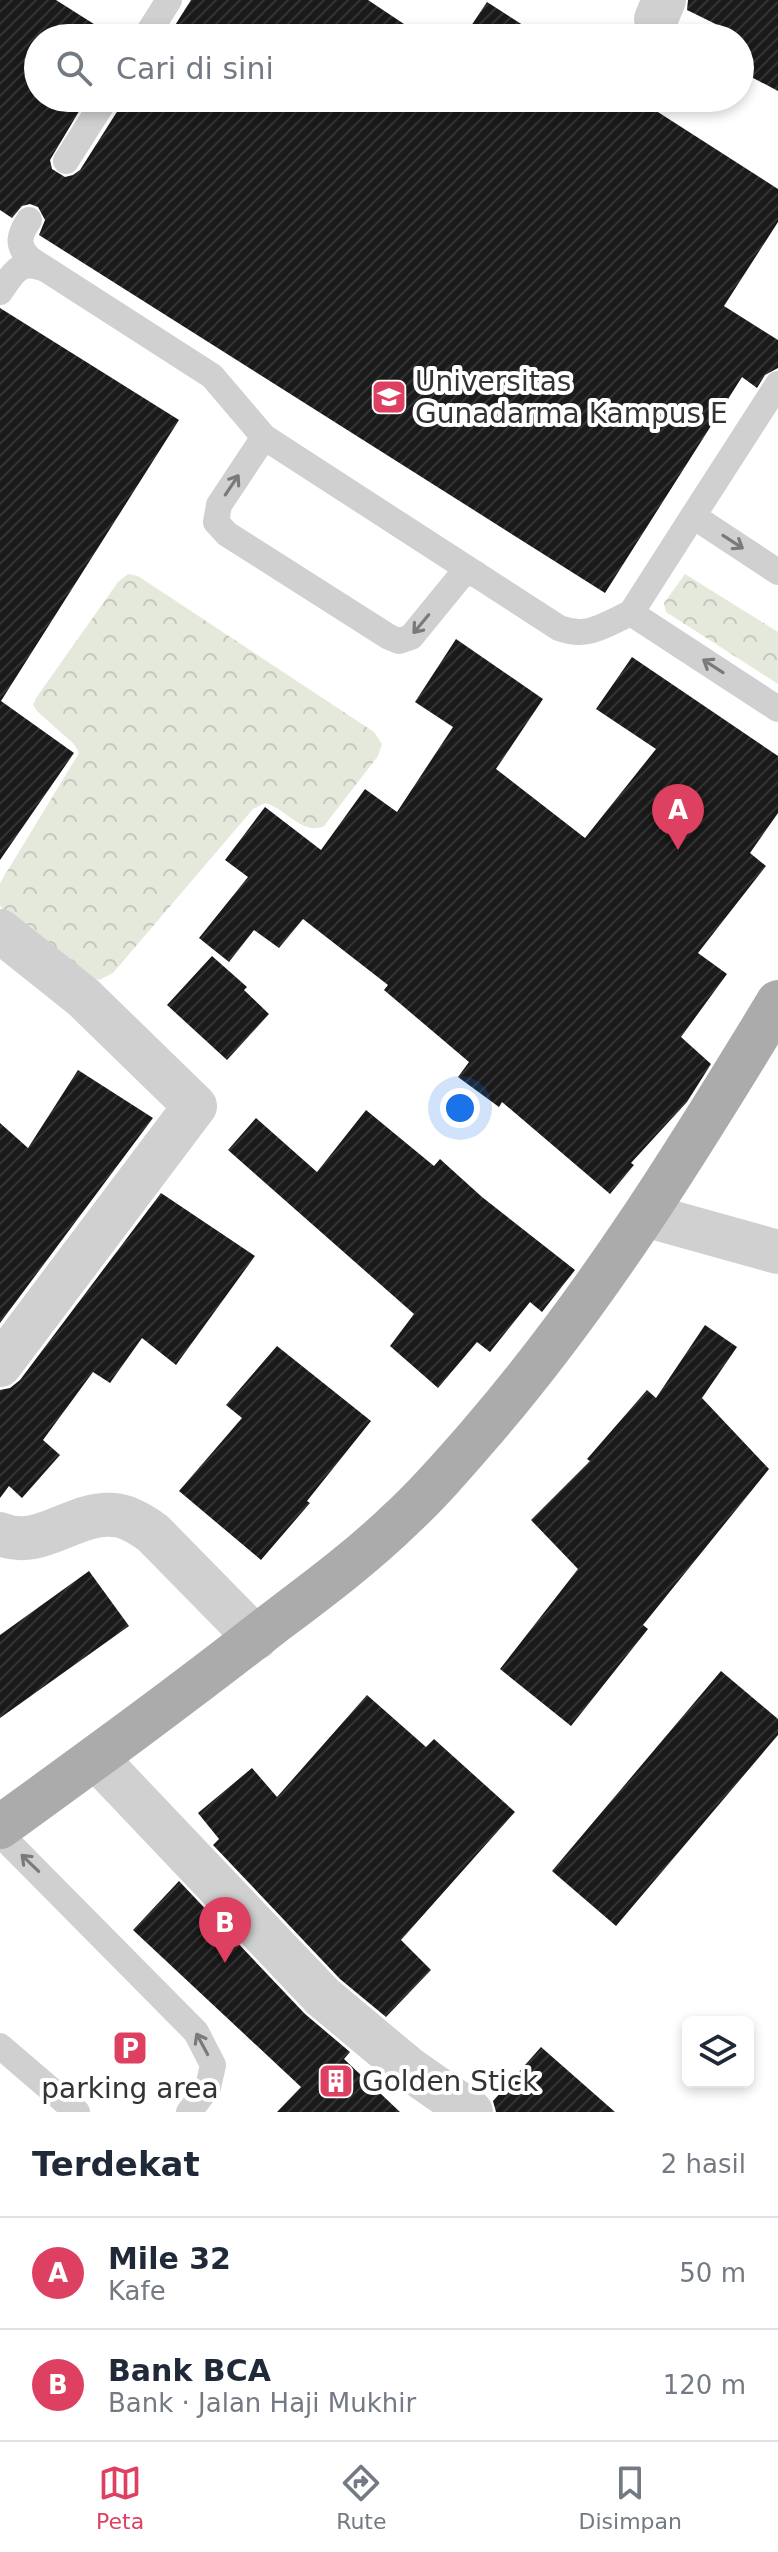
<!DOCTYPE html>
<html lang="id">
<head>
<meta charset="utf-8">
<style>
  body { margin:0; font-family:"DejaVu Sans",sans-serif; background:#f6f6f7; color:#1f2937 }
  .controls { position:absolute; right:24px; bottom:24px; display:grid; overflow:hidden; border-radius:12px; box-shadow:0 4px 12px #0003 }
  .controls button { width:72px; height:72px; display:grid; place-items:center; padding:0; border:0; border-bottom:2px solid #e0e1e3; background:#fff; color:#1f2937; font:40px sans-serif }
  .you { position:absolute; left:460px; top:1108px; width:28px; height:28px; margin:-20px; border:6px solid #fff; border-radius:50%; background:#1a73e8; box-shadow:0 0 0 12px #1a73e833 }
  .badge { display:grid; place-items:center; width:52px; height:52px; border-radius:50%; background:#de4061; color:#fff; font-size:26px; font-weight:700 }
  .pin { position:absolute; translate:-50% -66px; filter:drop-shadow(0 2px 4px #0008) }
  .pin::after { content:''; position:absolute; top:42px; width:28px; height:24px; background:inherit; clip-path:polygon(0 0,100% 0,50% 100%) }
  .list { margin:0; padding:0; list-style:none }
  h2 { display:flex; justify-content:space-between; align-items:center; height:104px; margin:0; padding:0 32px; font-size:34px }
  h2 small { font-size:26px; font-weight:400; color:#747a83 }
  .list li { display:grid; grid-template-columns:52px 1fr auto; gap:24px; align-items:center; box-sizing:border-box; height:112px; padding:0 32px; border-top:2px solid #e0e1e3 }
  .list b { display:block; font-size:30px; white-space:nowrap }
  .list p { margin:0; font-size:26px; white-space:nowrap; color:#747a83 }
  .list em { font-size:26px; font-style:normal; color:#747a83 }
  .icon { flex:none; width:44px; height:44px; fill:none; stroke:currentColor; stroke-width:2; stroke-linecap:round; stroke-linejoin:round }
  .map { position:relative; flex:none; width:778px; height:2112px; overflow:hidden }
  .search { position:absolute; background:#fff; box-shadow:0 4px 12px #0003; left:24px; right:24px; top:24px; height:88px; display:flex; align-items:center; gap:20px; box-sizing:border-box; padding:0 28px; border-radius:44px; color:#747a83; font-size:30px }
  .sheet { height:328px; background:#fff }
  nav { display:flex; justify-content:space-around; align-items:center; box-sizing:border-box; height:112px; border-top:2px solid #e0e1e3; background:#fff; font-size:22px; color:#747a83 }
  nav a { display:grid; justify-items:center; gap:4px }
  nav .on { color:#de4061 }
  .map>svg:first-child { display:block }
</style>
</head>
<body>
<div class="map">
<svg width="778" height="2112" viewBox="0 0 778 2112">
  <defs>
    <pattern id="forest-crowns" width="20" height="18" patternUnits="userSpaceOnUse" patternTransform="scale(2)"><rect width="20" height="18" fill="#e4e9dc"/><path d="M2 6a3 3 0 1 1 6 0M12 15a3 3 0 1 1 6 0" fill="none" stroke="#c4c8bd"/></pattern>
    <pattern id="building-hatch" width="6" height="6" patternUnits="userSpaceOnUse" patternTransform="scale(2)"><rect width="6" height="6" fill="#1a1a1a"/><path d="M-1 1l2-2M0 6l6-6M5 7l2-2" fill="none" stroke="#333"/></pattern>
  </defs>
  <rect width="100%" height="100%" fill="#fff"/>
  <!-- forest -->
  <g fill="url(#forest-crowns)">
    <path d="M128 574 138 576 374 732 382 744 378 756 324 826C302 836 286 808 265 803L253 809 113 973 99 980 84 974 5 914 0 905V883L79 753 75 745 37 711 33 705 36 698 118 582Z"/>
    <path d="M685 574 778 632V684L666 612 664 603Z"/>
  </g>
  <!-- building -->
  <g fill="url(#building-hatch)">
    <path d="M0 0H56L116 38H38V98H87L50 160 52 169 65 177 73 175 80 170 120 107 122 98H636L778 189V222L724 306 778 340V368L765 375 757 388 742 377 605 593 39 235 45 220 38 207 30 204 22 206 12 218 0 210Z"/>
    <path d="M191 0H368L425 38H167Z"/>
    <path d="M688 0H778V91L740 71V36L687 10Z"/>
    <path d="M487 2 543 38H463Z"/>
    <path d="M0 308 179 420 1 701 74 753 0 860Z"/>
    <path d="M456 639 543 699 496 769 585 838 656 749 596 709 632 657 778 756V813L750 853 766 866 698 953 727 974 681 1037 711 1064 687 1102 631 1163 634 1165 610 1194 502 1102 499 1107 458 1077 469 1062 384 990 388 985 303 919 279 948 254 930 229 962 199 938 248 877 225 860 265 807 321 850 365 789 397 812 453 727 415 702Z"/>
    <path d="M212 956 247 987 244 990 269 1014 227 1060 167 1005Z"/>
    <path d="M78 1070 153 1118 0 1323V1123L28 1148Z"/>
    <path d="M366 1110 434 1166 440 1159 482 1197 575 1270 542 1312 530 1302 490 1352 477 1342 438 1388 390 1346 414 1314 228 1150 256 1118 317 1172Z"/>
    <path d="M161 1193 255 1256 176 1365 142 1338 110 1383 93 1372 43 1440 60 1455 22 1498 9 1486 0 1498V1390L10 1388 20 1380Z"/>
    <path d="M705 1325 737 1347 702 1398 769 1469 643 1625 648 1629 571 1726 500 1669 578 1569 531 1520 590 1461 587 1459 647 1390 656 1398Z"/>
    <path d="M277 1346 371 1421 307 1501 310 1503 261 1560 179 1491 242 1418 226 1405Z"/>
    <path d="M89 1571 129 1626 0 1718V1635Z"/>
    <path d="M721 1671 778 1719V1735L616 1926 552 1871Z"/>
    <path d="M367 1695 426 1747 434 1739 515 1812 401 1940 431 1970 386 2017 340 1979 213 1845 219 1839 198 1813 252 1768 277 1797Z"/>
    <path d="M179 1881 305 2014 350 2052 344 2059 400 2112H277L301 2087 133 1930Z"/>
    <path d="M541 2047 615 2112H496L493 2101Z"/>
  </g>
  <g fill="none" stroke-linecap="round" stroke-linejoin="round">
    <!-- lane -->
    <g stroke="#d0d0d0" stroke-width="26">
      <path d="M145 38 169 0"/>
      <path d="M66 161 106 98"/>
      <path d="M29 220C19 235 16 245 30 259L212 376 264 437 559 628C588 639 604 625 631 613"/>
      <path d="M0 292C12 275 19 259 42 268"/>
      <path d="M264 437 219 505 216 522 227 534 389 637 399 641 411 637 460 577 467 573 476 574"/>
      <path d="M693 516 778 384"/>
      <path d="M778 572 693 516 631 613 778 709"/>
      <path d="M0 1834 196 2032 213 2065 208 2087 189 2112"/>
      <path d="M0 2046 77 2112"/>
    </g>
    <!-- street -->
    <g stroke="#d0d0d0" stroke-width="44">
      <path d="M656 19 664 0"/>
      <path d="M0 931 83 997 195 1106 0 1365"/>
      <path d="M645 1215 778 1252"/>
      <path d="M0 1534C41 1551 73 1511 114 1515 128 1516 142 1525 153 1533L256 1638"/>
      <path d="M96 1758 323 1997 408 2068 471 2112"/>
    </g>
    <!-- primary -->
    <path stroke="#ababab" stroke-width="44" d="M0 1827C91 1761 182 1695 271 1625 316 1591 362 1557 402 1518 430 1492 455 1463 480 1434 595 1301 687 1152 778 1002"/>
  </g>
  <!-- one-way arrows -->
  <defs><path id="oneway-shaft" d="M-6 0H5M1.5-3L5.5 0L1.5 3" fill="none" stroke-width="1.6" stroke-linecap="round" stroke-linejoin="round" transform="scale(2)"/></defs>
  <g stroke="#7a7a7a">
    <use href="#oneway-shaft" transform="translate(232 485) rotate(-56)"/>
    <use href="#oneway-shaft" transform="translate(733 542) rotate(33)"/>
    <use href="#oneway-shaft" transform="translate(421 624) rotate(130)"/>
    <use href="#oneway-shaft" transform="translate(713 666) rotate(-147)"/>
    <use href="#oneway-shaft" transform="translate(30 1863) rotate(-136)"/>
    <use href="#oneway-shaft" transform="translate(202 2044) rotate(-118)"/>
  </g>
  <!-- icons -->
  <defs>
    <symbol id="university-square" viewBox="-11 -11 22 22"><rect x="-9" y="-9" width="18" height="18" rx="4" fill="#de4061" stroke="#fff"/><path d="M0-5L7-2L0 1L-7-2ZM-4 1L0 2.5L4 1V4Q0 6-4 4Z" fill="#fff"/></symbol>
    <symbol id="parking-square" viewBox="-11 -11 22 22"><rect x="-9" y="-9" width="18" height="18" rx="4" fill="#de4061" stroke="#fff"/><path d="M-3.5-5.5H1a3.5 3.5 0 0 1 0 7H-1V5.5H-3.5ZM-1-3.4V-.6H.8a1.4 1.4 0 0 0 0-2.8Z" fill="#fff"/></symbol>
    <symbol id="building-square" viewBox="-11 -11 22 22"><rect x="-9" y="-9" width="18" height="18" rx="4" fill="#de4061" stroke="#fff"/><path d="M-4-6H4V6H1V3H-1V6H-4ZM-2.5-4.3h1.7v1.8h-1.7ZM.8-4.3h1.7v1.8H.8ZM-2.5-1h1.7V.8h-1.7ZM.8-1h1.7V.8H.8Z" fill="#fff"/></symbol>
  </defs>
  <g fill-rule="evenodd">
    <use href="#university-square" x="369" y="377" width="40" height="40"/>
    <use href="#parking-square" x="110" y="2028" width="40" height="40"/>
    <use href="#building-square" x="316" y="2061" width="40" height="40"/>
  </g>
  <g text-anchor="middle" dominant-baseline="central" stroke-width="8" stroke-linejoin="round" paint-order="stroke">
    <!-- poi labels -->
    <g font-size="28" fill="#333" stroke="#fff" text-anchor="start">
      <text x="415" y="381">Universitas<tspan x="415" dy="32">Gunadarma Kampus E</tspan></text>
      <text x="362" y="2081">Golden Stick</text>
      <text x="130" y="2088" text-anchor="middle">parking area</text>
    </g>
  </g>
</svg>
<div class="controls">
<button><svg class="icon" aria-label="layers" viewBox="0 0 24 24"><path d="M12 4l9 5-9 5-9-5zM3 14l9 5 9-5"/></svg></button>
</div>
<div class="you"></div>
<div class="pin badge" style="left:678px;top:850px">A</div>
<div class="pin badge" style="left:225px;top:1963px">B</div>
<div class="search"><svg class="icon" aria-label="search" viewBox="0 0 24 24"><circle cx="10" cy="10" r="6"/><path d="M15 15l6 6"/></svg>Cari di sini</div>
</div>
<section class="sheet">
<h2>Terdekat<small>2 hasil</small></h2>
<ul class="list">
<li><span class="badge">A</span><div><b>Mile 32</b><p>Kafe</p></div><em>50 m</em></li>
<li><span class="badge">B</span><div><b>Bank BCA</b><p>Bank · Jalan Haji Mukhir</p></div><em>120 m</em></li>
</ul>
</section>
<nav>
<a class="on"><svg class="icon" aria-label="map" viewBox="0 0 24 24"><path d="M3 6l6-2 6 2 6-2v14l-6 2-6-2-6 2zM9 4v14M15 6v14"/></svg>Peta</a>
<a><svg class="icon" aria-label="directions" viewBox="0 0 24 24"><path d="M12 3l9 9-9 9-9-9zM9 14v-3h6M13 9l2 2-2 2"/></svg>Rute</a>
<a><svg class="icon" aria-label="saved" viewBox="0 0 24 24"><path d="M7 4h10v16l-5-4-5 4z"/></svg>Disimpan</a>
</nav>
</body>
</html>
